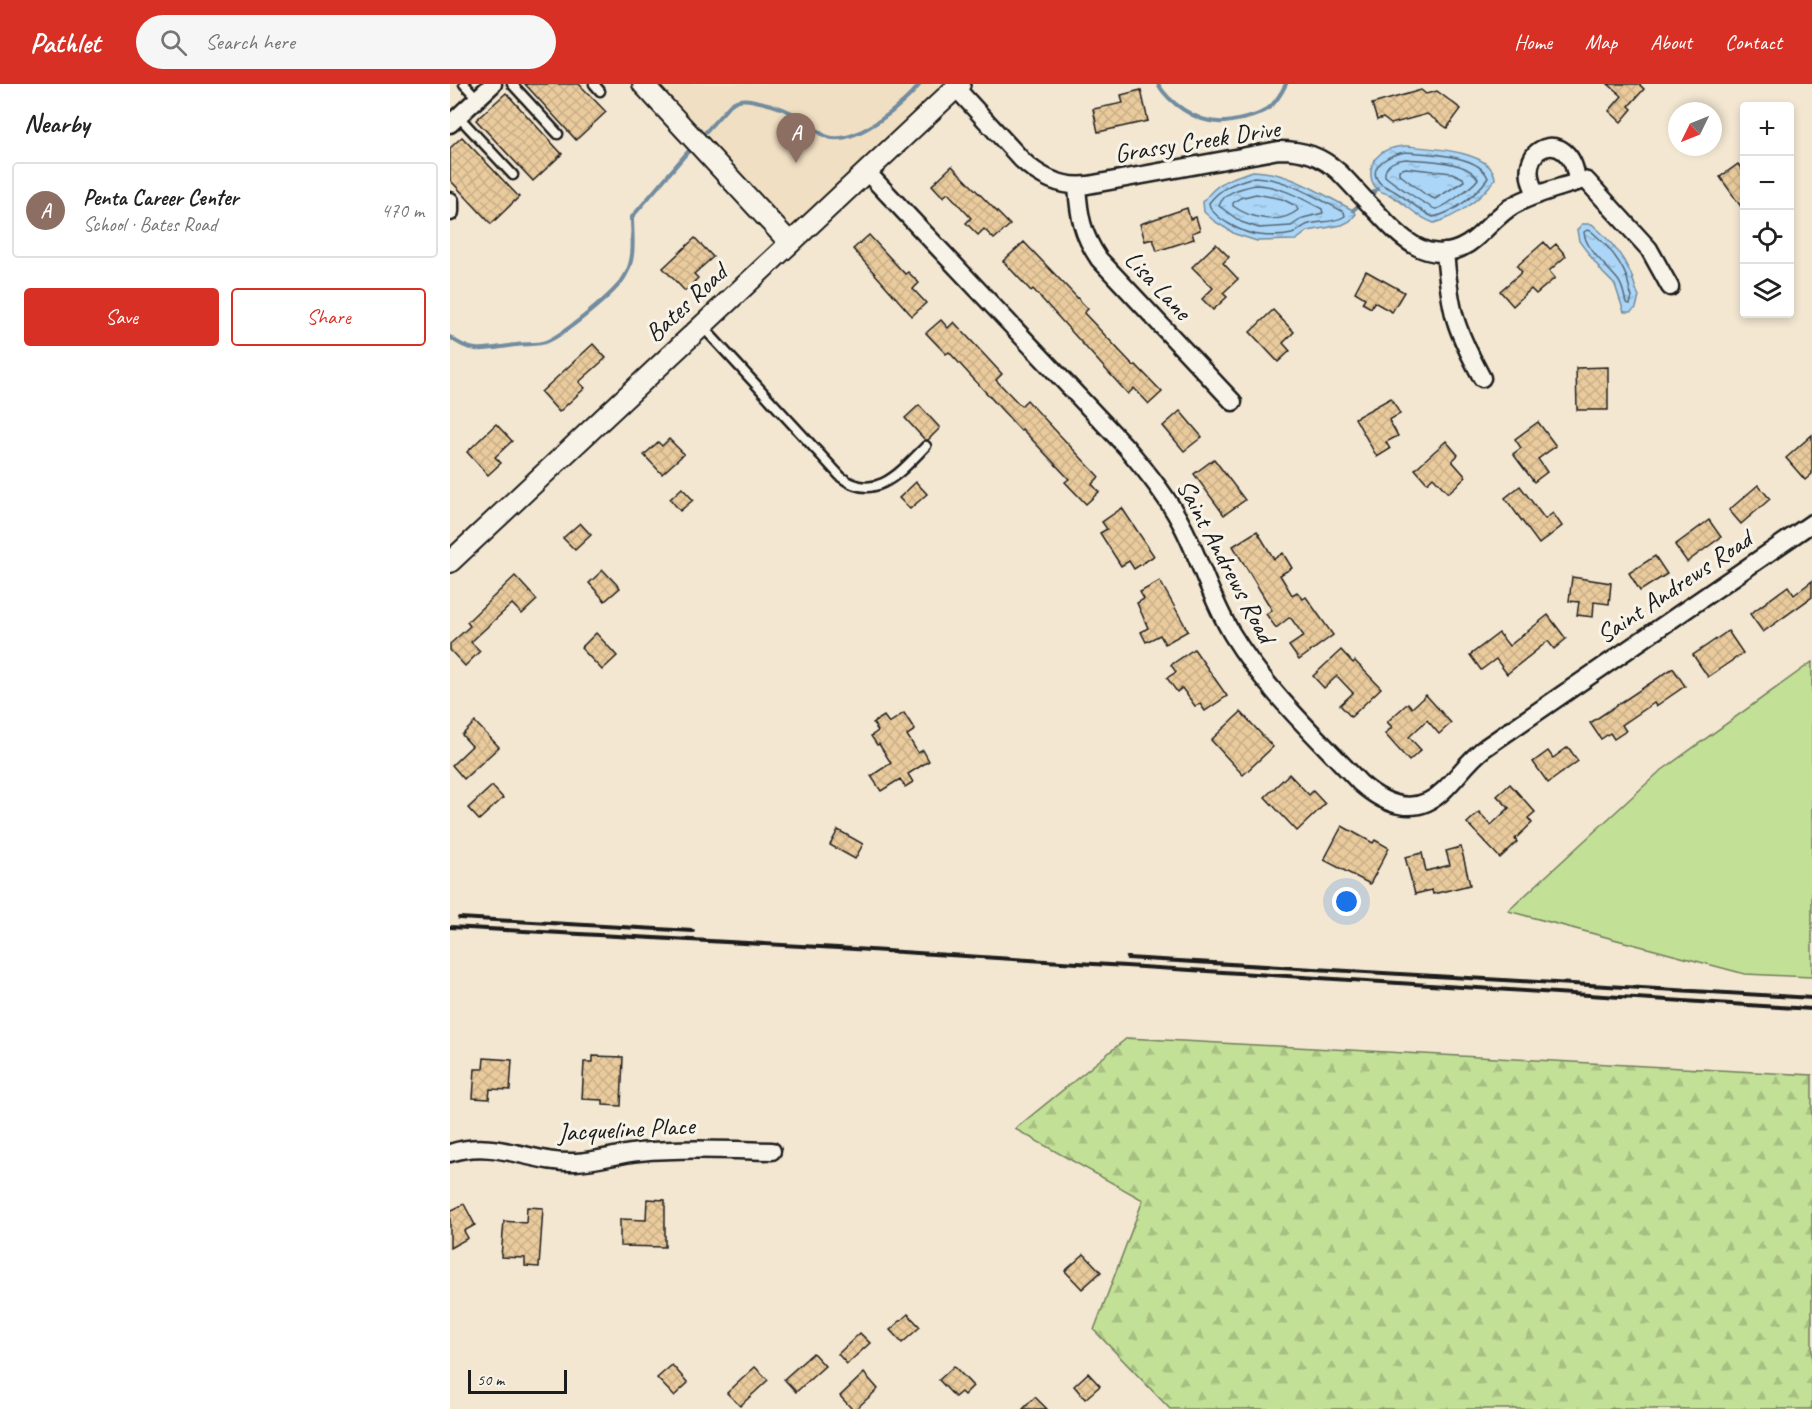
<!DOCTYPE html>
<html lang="en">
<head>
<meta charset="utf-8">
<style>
  body { margin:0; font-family:Caveat,sans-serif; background:#f6f6f6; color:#222 }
  .controls { position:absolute; right:18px; top:18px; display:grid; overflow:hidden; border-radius:6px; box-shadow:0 3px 9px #0003 }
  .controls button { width:54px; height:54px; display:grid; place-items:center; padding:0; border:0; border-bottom:2px solid #e0e0e0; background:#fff; color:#222; font:30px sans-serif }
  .compass { position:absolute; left:1218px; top:18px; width:54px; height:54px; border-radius:50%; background:#fff; box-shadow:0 3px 9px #0003; rotate:227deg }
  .scale { position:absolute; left:18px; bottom:15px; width:99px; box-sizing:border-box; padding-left:6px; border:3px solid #1c1c1c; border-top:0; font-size:16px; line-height:21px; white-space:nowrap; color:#1c1c1c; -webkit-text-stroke:4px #f7f3e8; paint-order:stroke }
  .you { position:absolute; left:897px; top:818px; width:21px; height:21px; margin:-15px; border:4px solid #fff; border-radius:50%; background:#1a73e8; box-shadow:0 0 0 9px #1a73e833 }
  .badge { display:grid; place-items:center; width:39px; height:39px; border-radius:50%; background:#d93025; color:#fff; font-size:20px; font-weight:700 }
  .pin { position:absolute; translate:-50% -50px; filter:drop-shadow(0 2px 3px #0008) }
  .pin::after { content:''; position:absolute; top:32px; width:21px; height:18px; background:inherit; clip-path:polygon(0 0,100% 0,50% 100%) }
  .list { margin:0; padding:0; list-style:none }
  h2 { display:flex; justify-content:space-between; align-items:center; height:78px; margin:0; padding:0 24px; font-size:26px }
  h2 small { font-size:20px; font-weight:400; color:#767676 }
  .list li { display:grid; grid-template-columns:39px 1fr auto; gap:18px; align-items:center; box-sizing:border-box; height:96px; margin:0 12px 12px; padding:0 12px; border:2px solid #e0e0e0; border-radius:6px }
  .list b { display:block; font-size:22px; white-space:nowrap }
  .list p { margin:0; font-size:20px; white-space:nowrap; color:#767676 }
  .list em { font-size:20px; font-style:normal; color:#767676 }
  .actions { display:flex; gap:12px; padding:18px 24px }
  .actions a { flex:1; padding:14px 0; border:2px solid #d93025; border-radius:6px; text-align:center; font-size:21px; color:#d93025 }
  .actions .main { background:#d93025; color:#fff }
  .icon { flex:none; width:33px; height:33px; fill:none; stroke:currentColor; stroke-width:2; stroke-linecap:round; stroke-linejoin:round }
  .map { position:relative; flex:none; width:1362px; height:1325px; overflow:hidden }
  header { display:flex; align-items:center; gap:36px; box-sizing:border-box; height:84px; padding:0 30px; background:#d93025; color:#fff }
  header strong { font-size:28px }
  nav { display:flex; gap:33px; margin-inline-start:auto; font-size:21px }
  .search { width:420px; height:54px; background:#f6f6f6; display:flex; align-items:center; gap:15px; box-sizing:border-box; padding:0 21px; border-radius:33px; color:#767676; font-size:22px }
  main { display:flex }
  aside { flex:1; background:#fff }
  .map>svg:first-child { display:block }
</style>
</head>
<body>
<header>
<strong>Pathlet</strong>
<div class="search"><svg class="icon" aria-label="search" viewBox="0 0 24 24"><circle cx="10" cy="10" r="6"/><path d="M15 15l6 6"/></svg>Search here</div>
<nav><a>Home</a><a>Map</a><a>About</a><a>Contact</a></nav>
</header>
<main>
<aside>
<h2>Nearby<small></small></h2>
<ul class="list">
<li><span class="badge" style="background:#8d6e63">A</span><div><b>Penta Career Center</b><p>School · Bates Road</p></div><em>470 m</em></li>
</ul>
<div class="actions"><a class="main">Save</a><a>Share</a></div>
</aside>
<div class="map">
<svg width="1362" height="1325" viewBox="0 0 1362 1325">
  <defs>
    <pattern id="forest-firs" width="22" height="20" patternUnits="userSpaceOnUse" patternTransform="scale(1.5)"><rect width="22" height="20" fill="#c3e097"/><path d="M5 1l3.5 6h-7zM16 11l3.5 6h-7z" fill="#a7c082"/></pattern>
    <pattern id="water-ripples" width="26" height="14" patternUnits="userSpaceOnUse" patternTransform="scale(1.5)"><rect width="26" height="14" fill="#abd6f7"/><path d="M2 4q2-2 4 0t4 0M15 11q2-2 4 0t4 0" fill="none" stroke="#93b7d3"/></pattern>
    <pattern id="building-cross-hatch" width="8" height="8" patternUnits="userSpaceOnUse" patternTransform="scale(1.5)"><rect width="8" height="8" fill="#eacb9d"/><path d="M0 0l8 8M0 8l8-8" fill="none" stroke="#c8ae87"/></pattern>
  </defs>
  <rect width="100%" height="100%" fill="#f3e7d2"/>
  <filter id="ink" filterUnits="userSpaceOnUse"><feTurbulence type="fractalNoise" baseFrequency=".0167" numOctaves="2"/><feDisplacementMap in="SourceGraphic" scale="12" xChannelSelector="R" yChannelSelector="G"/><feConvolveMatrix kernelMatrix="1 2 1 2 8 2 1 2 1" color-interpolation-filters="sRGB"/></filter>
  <g filter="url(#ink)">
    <!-- built -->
    <path fill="#f0dfc2" d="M191 0H512L340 159Z"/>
    <!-- green -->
    <path fill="#c3e097" stroke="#707e5a" stroke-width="1.5" d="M1362 578V893L1295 890 1058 827 1208 689Z"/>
    <!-- forest -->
    <path fill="url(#forest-firs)" stroke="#707e5a" stroke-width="1.5" d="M677 954 1362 991V1325H720L644 1246 693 1116 565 1045Z"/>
    <!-- water -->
    <g fill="url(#water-ripples)" stroke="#728c9f" stroke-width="1.5">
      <path d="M956 62C977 64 1043 66 1045 95 1030 116 1008 132 984 139 964 132 957 120 940 111 936 109 930 108 927 105 918 96 919 79 929 71 936 64 947 63 956 62Z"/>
      <path d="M803 87C840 88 871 110 903 126L906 130 900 137 892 141 858 147 846 156 807 157 785 150 764 137 754 128 753 118C767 98 780 94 803 87Z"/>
      <path d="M1132 140H1142C1158 154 1172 170 1181 190 1184 197 1185 205 1189 212L1186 224 1180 228H1174L1165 201 1153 189 1129 157 1127 146Z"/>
    </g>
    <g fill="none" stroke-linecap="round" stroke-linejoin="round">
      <!-- shore -->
      <g stroke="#556674" stroke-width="1.5">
        <path d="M956 68C978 70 1029 70 1038 94 1026 111 1004 129 983 133 968 126 958 115 944 107 940 104 935 103 931 100 913 83 942 69 956 68Z"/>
        <path d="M956 75C976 77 1017 76 1028 95 1023 102 994 124 986 125 981 125 939 96 935 92 934 80 946 76 956 75Z"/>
        <path d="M956 84 1002 89 1013 94 1014 97 985 115 976 111 949 90V86Z"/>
        <path d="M804 93C836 94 865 113 894 128L895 132C885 139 871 137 859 140 852 142 848 148 842 150 833 152 818 152 809 151 795 150 761 134 759 119 771 103 786 98 804 93Z"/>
        <path d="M805 101C829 101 851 114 872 125L873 129 853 134 841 142 809 144 791 138 769 122C773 108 792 104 805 101Z"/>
        <path d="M806 110 832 115 846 122 848 126C830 141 801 135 783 122V119L790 114Z"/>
        <path d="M1137 146 1141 147C1155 159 1170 176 1177 194 1179 201 1179 206 1182 213L1180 220 1176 219C1174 211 1173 202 1168 196 1158 183 1135 165 1134 148Z"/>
      </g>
      <!-- stream -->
      <g stroke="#728c9f" stroke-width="4">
        <path d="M708 0C719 19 745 37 768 38 777 39 787 36 796 34 805 32 813 29 820 23 828 16 832 8 836 0"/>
        <path d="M251 53 280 21C288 14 295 15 305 17 325 21 340 26 356 37 363 42 370 51 378 53 405 62 455 20 470 0"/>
        <path d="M923 109 927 105"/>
        <path d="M903 126 907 123"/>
        <path d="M0 253C23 272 39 264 66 261 77 259 87 262 98 257 115 249 166 209 175 192 186 174 182 153 182 133L242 63"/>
      </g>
    </g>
    <!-- building -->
    <g fill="url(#building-cross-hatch)" stroke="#1c1c1c" stroke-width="1.5">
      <path d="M75 0H129L156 28 126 56Z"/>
      <path d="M1158 0H1189L1194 5 1179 22 1182 25 1171 38 1159 27 1172 12Z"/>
      <path d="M691 6 698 37 648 48 643 25 673 19 671 11Z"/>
      <path d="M971 6 976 10 987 7 1011 25 997 44 977 30 941 40 933 34 927 36 922 20Z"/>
      <path d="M56 9 112 70 83 97 26 36Z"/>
      <path d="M12 53 69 113 41 140 0 96V64Z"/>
      <path d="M1288 80 1294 89V127L1270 93Z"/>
      <path d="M502 82 560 141 544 155 534 145 528 151 516 139 521 134 498 109 493 113 482 101Z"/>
      <path d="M737 124 740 135 746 133 750 146 742 149 744 155 707 167 703 155 695 157 690 140Z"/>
      <path d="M419 151 455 190 458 188 469 199 463 205 476 219 462 232 403 165Z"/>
      <path d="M245 154 263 173 244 190 248 194 235 207 213 184Z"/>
      <path d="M574 158 638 225 634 229 684 282 686 281 712 308 699 320 684 304 678 310 583 205 581 207 553 177Z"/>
      <path d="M1094 158 1100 165 1106 160 1116 172 1099 187 1105 194 1086 210 1081 205 1063 222 1050 207 1072 188 1067 182Z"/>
      <path d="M766 160 779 173 773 179 788 195 773 209 777 213 763 226 752 215 763 204 742 183Z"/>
      <path d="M916 187 954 208 942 228 924 218 921 224 912 219 915 214 905 208Z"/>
      <path d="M823 226 844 248 833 259 840 267 828 278 800 248Z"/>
      <path d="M491 236 498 244 504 238 552 290 546 296 571 322 577 316 649 393 642 400 649 408 636 420 615 398 619 395 572 345 571 347 499 268 496 270 476 249Z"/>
      <path d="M143 260 156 274 129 298 135 304 109 328 91 308Z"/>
      <path d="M1158 283V326H1127L1126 284Z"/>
      <path d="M941 314 950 330 939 336 948 352 936 358 940 365 927 373 905 334Z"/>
      <path d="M469 321 490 344 478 356H475L455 334Z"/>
      <path d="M730 327 752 353 734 367 713 342Z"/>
      <path d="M1088 338 1106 362 1088 375 1097 388 1084 398 1063 370 1071 364 1065 355Z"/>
      <path d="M46 340 62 357 45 373 51 379 38 391 17 368Z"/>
      <path d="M1362 351V390L1355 396 1336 374Z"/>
      <path d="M219 355 234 370 212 390 194 371 208 358 212 362Z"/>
      <path d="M996 357 1008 371 1002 377 1016 393 998 409 983 393 977 399 965 385Z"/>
      <path d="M764 375 795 416 774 431 744 390Z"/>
      <path d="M466 398 477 410 460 425 449 414Z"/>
      <path d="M1308 401 1320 415 1291 440 1279 426Z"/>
      <path d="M1070 402 1095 435 1103 429 1112 442 1089 460 1055 414Z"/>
      <path d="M232 404 243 416 230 427 220 415Z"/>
      <path d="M672 424 704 472 684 485 679 477 671 482 650 449 657 445 652 438Z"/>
      <path d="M1259 436 1271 453 1237 478 1225 461Z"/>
      <path d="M130 439 141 451 125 466 113 454Z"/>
      <path d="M807 447 824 475 833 469 842 484 830 491 842 511 847 508 853 515 856 513 883 551 849 576 839 562 854 552 840 533 826 544 816 530 822 526 783 462Z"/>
      <path d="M1205 472 1217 490 1190 507 1179 489Z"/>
      <path d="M153 486 170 504 155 517 139 499Z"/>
      <path d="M65 492 87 516 72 530 62 520 21 558 30 567 15 582 0 566V560L20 542 17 538Z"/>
      <path d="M1122 493 1161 499 1159 520 1144 518 1143 533 1127 531 1129 518 1119 517Z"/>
      <path d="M710 497 738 547 715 560 710 551 696 558 691 548 698 544 687 519 694 515 690 508Z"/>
      <path d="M1362 497V513L1313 548 1300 530 1338 502 1344 511Z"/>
      <path d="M1098 531 1116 555 1104 565 1098 557 1057 590 1046 575 1031 586 1020 571 1049 549 1059 562Z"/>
      <path d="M1278 547 1293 569 1258 593 1243 571Z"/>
      <path d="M146 549 167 572 152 586 131 564Z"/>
      <path d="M744 565 777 612 755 627 750 620 745 622 732 604 727 608 717 594 726 588 721 581Z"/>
      <path d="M891 566 903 579 905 577 931 604 901 633 890 621 903 609 887 592 874 604 863 592Z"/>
      <path d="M1223 584 1235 602 1206 622 1204 619 1172 641 1176 647 1164 655 1160 649 1151 655 1140 639Z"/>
      <path d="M976 611 1001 639 989 650 977 636 959 653 971 666 959 677 935 650 942 643 937 638 958 619 962 624Z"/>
      <path d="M791 628 823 663 793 691 761 656Z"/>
      <path d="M454 629 465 646 457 651 468 669 473 666 479 677 458 690 463 698 455 703 450 695 431 707 421 692 441 679 429 660 427 661 421 652 428 647 423 639 434 632 439 639Z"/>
      <path d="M25 638 49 663 14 695 2 681 22 662 12 651Z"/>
      <path d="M1118 663 1128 677 1098 699 1083 678 1098 667 1103 674Z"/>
      <path d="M839 690 859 711 863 707 875 720 847 747 815 713Z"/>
      <path d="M1060 700 1085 728 1078 734 1082 739 1065 755 1067 758 1050 774 1017 739 1029 728 1041 741 1059 724 1047 712Z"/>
      <path d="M42 702 53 714 29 736 18 724Z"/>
      <path d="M892 742 923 759 925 756 939 764 920 800 874 776Z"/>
      <path d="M388 746 413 760 405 775 380 761Z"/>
      <path d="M1011 763 1020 801 983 810 982 806 965 810 955 773 972 769 976 787 1000 781 996 767Z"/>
      <path d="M143 972 173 973 171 1022 153 1021V1016L132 1015 134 978H143Z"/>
      <path d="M34 974 62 976 60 1006 40 1005 39 1015 23 1014 25 985H33Z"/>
      <path d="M197 1115 215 1116V1163L170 1162V1135L196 1136Z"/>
      <path d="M14 1120 25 1141 14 1147 18 1154 0 1164V1127Z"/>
      <path d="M77 1123 93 1124 89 1183 75 1182V1174L51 1173 54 1137 76 1139Z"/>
      <path d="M634 1170 651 1188 632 1205 615 1187Z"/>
      <path d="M458 1230 470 1243 452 1259 440 1246Z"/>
      <path d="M410 1249 420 1259 397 1280 388 1270Z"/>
      <path d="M363 1269 375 1282 346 1308 334 1295Z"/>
      <path d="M222 1281 238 1299 224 1312 207 1294Z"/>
      <path d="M504 1282 523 1302 514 1311 511 1308 505 1313 489 1296Z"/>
      <path d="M305 1283 318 1296 290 1322 277 1309Z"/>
      <path d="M414 1289 428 1305 406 1325H402L390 1312Z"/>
      <path d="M638 1289 650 1302 635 1315 624 1302Z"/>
      <path d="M585 1313 597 1325H573Z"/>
    </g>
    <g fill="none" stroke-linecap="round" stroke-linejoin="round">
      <defs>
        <g id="service">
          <path d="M14 0 28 15"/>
          <path d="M62 0 108 50"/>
          <path d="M144 0 150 7"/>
          <path d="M8 32 63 91"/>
          <path d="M252 242 391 393C426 420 452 386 476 362"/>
        </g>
        <g id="minor">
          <path d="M506 4 572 76C591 94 612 104 638 101L829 66C854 66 871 72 889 88 901 100 912 113 924 125 949 152 978 185 1018 160 1035 149 1046 131 1064 121 1085 109 1110 104 1133 96L1137 97 1199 165 1220 203"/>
          <path d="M0 40 43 0"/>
          <path d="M416 87 676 363C698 389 719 415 734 445 751 479 762 517 782 550 816 606 865 651 910 699 935 721 966 734 994 706 1009 692 1018 676 1036 663L1362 439"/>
          <path d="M627 102C629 132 632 150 649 175L783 318"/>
          <path d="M1087 111C1058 63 1122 38 1127 98"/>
          <path d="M0 117V128"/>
          <path d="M995 168C997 190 999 213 1005 234 1011 255 1022 275 1032 294"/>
          <path d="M0 1069C46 1054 81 1080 126 1078 147 1077 168 1070 189 1068 233 1064 278 1066 322 1067"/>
        </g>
        <g id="tertiary">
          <path d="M193 0 340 159"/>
          <path d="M0 478 510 0"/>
        </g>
      </defs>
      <!-- service casing -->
      <use href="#service" stroke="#1c1c1c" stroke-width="13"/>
      <!-- minor casing -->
      <use href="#minor" stroke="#1c1c1c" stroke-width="21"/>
      <!-- tertiary casing -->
      <use href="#tertiary" stroke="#1c1c1c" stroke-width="24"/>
      <!-- service -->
      <use href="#service" stroke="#f7f3e8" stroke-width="8"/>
      <!-- minor -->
      <use href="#minor" stroke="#f7f3e8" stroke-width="16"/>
      <!-- tertiary -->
      <use href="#tertiary" stroke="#f7f3e8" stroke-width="20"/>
      <!-- rail -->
      <g stroke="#1c1c1c" stroke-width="4">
        <path d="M9 834 243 847"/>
        <path d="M0 843 388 864 1362 925"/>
        <path d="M677 874 1362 914"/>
      </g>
    </g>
  </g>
  <g text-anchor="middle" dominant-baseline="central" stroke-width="6" stroke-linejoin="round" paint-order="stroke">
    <!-- street labels -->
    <g font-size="26" fill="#1c1c1c" stroke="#f7f3e8">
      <text transform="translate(747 57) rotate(-9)">Grassy Creek Drive</text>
      <text transform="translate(708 201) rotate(47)">Lisa Lane</text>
      <text transform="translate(236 219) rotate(-43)">Bates Road</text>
      <text transform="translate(776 477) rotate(62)">Saint Andrews Road</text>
      <text transform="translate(1224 503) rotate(-34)">Saint Andrews Road</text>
      <text transform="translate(176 1045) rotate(-3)">Jacqueline Place</text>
    </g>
  </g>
</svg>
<div class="controls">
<button>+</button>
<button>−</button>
<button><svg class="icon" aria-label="locate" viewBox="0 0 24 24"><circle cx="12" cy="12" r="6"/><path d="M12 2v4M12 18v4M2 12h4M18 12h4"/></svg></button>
<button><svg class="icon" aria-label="layers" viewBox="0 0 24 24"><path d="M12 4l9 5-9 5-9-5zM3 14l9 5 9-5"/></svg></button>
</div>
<svg class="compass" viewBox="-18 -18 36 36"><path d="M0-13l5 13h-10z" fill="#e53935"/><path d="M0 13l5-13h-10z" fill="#767676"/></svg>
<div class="scale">50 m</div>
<div class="you"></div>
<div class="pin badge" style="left:346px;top:79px;background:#8d6e63">A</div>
</div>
</main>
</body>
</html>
